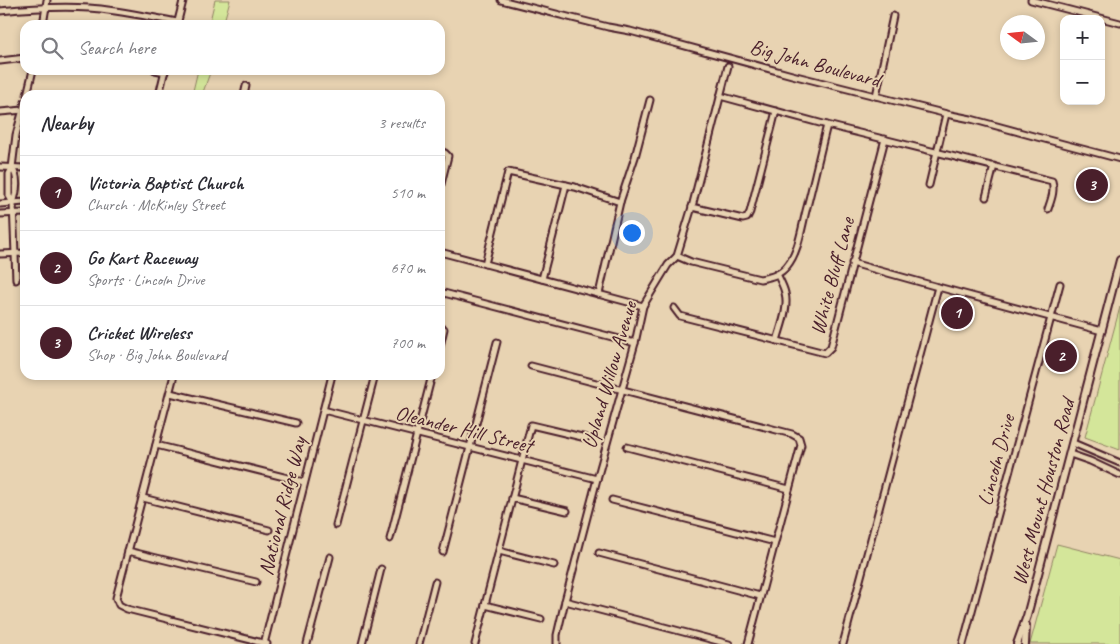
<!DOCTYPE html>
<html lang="en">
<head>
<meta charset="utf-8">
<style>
  body { margin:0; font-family:Caveat,sans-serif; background:#f7f7f7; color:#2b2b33 }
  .controls { position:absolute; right:15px; top:15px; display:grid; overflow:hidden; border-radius:10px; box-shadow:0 2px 8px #0003 }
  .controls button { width:45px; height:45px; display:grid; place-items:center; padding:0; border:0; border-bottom:1px solid #e1e1e2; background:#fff; color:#2b2b33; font:25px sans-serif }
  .compass { position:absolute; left:1000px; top:15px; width:45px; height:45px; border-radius:50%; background:#fff; box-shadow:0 2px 8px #0003; rotate:285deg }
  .you { position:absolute; left:631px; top:232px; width:18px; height:18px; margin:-12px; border:4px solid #fff; border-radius:50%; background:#1a73e8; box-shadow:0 0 0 8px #1a73e833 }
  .badge { display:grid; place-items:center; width:32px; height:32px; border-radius:50%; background:#4a1f2b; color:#fff; font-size:16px; font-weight:700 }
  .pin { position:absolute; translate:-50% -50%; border:2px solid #fff; box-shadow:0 1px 5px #0006 }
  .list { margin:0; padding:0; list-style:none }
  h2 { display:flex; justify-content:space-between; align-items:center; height:65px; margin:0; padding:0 20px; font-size:21px }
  h2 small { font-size:16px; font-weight:400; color:#7c7c81 }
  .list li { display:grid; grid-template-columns:32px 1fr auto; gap:15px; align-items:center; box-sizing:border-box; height:75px; padding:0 20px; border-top:1px solid #e1e1e2 }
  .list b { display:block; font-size:19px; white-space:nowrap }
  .list p { margin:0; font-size:16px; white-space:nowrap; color:#7c7c81 }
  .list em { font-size:16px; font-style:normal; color:#7c7c81 }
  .icon { flex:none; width:28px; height:28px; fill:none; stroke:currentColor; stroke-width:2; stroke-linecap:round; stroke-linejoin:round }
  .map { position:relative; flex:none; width:1120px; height:644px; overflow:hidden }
  .search { position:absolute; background:#fff; box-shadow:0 2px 8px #0003; left:20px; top:20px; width:425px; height:55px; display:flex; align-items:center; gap:12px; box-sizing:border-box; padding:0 18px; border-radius:15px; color:#7c7c81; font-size:19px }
  .panel { position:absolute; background:#fff; box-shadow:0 2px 8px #0003; left:20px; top:90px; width:425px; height:290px; border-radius:15px }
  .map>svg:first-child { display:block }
</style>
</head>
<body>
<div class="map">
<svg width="1120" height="644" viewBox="0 0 1120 644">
  <rect width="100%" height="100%" fill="#e8d3b2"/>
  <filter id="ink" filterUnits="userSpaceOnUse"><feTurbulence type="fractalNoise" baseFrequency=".02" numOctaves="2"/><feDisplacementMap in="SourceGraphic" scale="10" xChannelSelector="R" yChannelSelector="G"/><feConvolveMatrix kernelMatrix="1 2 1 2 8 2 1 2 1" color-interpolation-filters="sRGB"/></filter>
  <g filter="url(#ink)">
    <!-- green -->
    <g fill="#d4e69a" stroke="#8f8262">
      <path d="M215 0H230L223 25H209Z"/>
      <path d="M198 70H211L202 95H192Z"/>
      <path d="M1120 307V450L1085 437Z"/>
      <path d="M1057 544 1120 560V644H1030Z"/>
    </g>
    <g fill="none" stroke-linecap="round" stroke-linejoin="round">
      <defs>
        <g id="minor">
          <path d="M501 0 608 27 630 31 792 75 951 115 971 119 1037 137 1120 159"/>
          <path d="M1031 0 1120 23"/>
          <path d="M0 11C30 8 59 6 89 8 119 10 148 17 178 22"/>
          <path d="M43 25 47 0"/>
          <path d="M177 25 183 1"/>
          <path d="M0 61 25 58"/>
          <path d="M155 70 165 72"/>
          <path d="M27 95 33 70"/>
          <path d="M159 95 165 70"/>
          <path d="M244 95 246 86"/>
          <path d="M720 96 827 125 1052 181C1055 191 1051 200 1048 209"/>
          <path d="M876 96 893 16"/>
          <path d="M0 112 24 110"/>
          <path d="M440 151 445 153 448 156 440 188"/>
          <path d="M0 167 25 168"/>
          <path d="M12 168C19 177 17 192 13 203L16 280"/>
          <path d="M929 185 946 114"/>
          <path d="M986 197 994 166"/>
          <path d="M13 203 9 196V174L12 168 16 135 25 102"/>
          <path d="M0 204 25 202"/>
          <path d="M692 207 743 219 747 218 750 212 776 111"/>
          <path d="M0 214 25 213"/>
          <path d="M440 252 643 306"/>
          <path d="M0 254 25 253"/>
          <path d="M677 256 691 262 760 279C771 277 780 275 787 266 799 252 802 225 807 207 814 180 820 152 827 125"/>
          <path d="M852 263 938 287 1102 331"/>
          <path d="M485 264 508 172 575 187 620 202"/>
          <path d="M542 279 566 185"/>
          <path d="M440 292 635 343"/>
          <path d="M599 294 620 202 635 157 650 100"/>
          <path d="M674 308 680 316 825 353 831 347 885 139"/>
          <path d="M777 341C781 326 789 308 785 293 784 287 780 280 777 274"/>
          <path d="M440 346 444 329"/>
          <path d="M531 366 792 434 799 438 801 445 748 644"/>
          <path d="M174 375 116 598 119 605 127 609 267 644"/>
          <path d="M170 393 296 423"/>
          <path d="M323 410 597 479"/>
          <path d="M1073 443 1120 463"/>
          <path d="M156 445 304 482"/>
          <path d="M627 447 789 489"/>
          <path d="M1070 454 1090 461 1120 475"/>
          <path d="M143 498 269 530"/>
          <path d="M512 498 567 511"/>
          <path d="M612 500 775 542"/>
          <path d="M336 525 375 375"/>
          <path d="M390 539 432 375"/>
          <path d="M128 551 256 582"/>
          <path d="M499 551 554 565"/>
          <path d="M443 552 497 342"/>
          <path d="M599 553 760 596"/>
          <path d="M565 601 729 644"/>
          <path d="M485 605 541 619"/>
          <path d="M264 644 332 375"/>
          <path d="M307 644 330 557"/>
          <path d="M362 644 381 569"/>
          <path d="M419 644 435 582"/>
          <path d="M475 644 531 425 586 438"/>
          <path d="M557 644V635L565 601 597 479 635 343 643 306 668 265 677 256 692 207 728 66"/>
          <path d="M843 644 938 287"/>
          <path d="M963 644 1060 284"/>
        </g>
        <g id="major">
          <path d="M1017 644 1027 616 1120 260"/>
          <path d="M1025 644 1026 625"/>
        </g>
      </defs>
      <!-- minor casing -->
      <use href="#minor" stroke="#4a1f2b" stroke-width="9"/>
      <!-- major casing -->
      <use href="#major" stroke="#4a1f2b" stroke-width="10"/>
      <!-- minor -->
      <use href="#minor" stroke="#e8d3b2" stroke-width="5"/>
      <!-- major -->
      <use href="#major" stroke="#e8d3b2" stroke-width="6"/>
    </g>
  </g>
  <g text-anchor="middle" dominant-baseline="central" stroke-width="4" stroke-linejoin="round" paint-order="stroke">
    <!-- street labels -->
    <g font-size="21" fill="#4a1f2b" stroke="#e8d3b2">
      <text transform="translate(815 63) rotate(15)">Big John Boulevard</text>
      <text transform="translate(832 276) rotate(-75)">White Bluff Lane</text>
      <text transform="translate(609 375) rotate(-74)">Upland Willow Avenue</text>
      <text transform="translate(464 429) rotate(14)">Oleander Hill Street</text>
      <text transform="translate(996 460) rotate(-75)">Lincoln Drive</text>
      <text transform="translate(1043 492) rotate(-75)">West Mount Houston Road</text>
      <text transform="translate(282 506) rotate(-76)">National Ridge Way</text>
    </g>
  </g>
</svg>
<div class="controls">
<button>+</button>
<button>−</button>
</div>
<svg class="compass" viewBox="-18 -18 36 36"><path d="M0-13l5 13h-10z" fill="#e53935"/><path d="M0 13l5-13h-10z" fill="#7c7c81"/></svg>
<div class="you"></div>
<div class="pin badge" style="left:957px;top:313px">1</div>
<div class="pin badge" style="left:1061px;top:356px">2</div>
<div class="pin badge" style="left:1092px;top:185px">3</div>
<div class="search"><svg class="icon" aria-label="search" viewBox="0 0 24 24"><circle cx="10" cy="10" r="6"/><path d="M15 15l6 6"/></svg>Search here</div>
<section class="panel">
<h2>Nearby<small>3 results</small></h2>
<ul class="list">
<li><span class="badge">1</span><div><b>Victoria Baptist Church</b><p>Church · McKinley Street</p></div><em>510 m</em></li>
<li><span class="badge">2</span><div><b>Go Kart Raceway</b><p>Sports · Lincoln Drive</p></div><em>670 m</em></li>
<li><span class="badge">3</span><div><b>Cricket Wireless</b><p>Shop · Big John Boulevard</p></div><em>700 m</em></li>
</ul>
</section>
</div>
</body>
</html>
